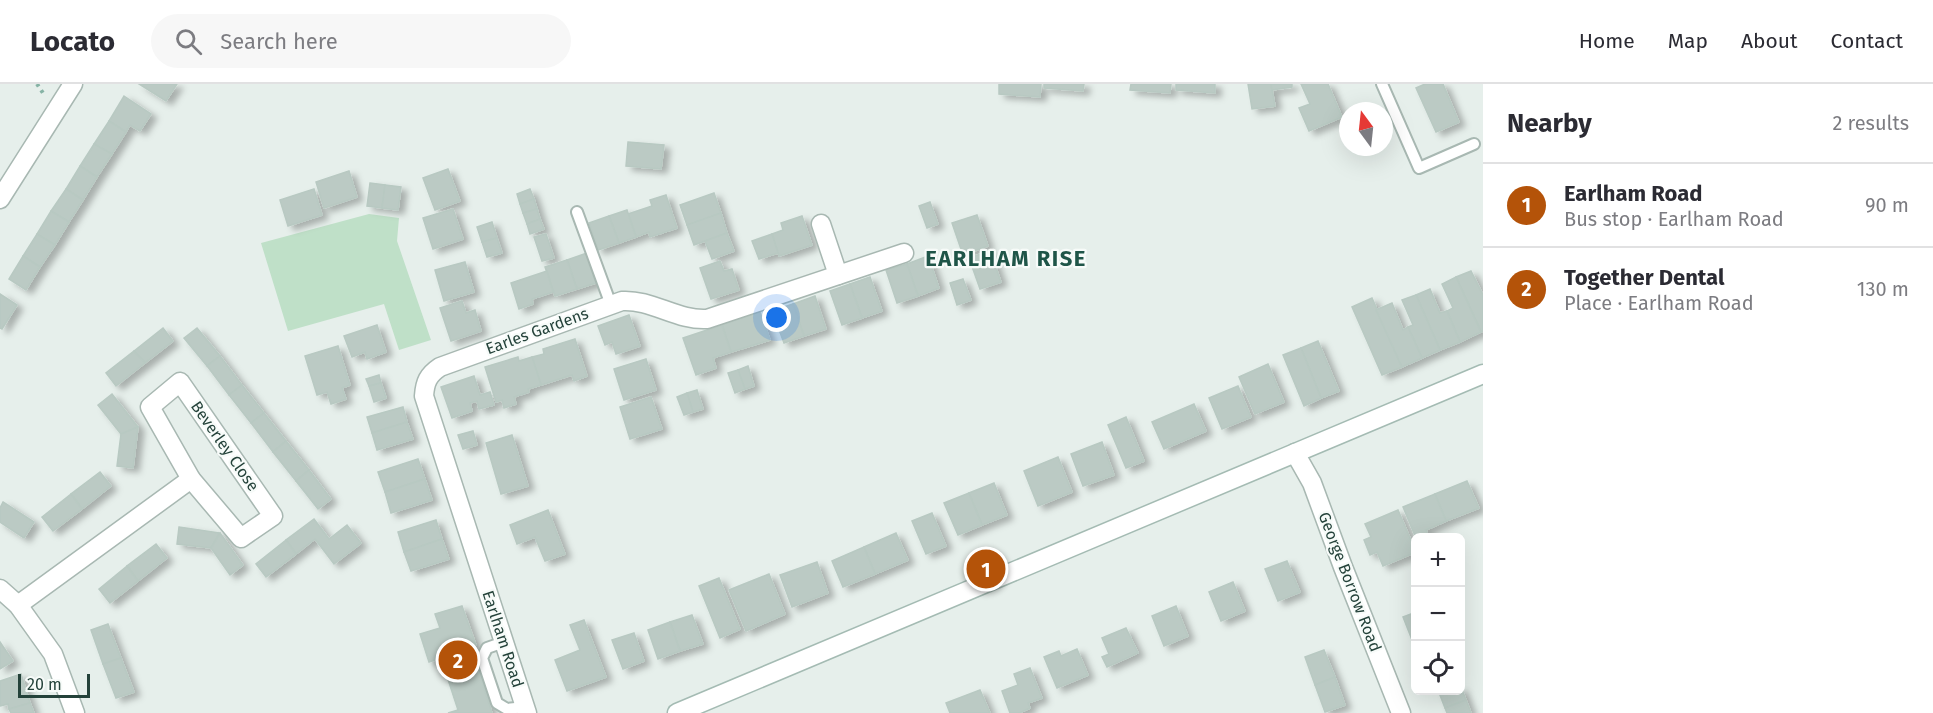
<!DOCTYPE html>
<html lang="en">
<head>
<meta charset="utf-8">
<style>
  body { margin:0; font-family:"Fira Sans",sans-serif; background:#f7f7f7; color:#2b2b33 }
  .controls { position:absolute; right:18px; bottom:18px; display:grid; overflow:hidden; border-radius:9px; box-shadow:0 6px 24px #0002 }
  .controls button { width:54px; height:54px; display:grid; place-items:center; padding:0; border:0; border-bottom:2px solid #e1e1e2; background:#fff; color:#2b2b33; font:30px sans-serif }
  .compass { position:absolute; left:1339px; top:18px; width:54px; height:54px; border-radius:50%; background:#fff; box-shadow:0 6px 24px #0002; rotate:345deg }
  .scale { position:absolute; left:18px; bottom:15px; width:72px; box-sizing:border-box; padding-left:6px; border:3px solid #24423a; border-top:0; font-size:16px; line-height:21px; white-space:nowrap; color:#24423a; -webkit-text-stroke:4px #f7fbf9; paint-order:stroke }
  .you { position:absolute; left:777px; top:234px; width:21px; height:21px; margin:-15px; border:4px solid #fff; border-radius:50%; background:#1a73e8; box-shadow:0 0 0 9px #1a73e833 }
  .badge { display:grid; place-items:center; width:39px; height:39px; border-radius:50%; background:#b45309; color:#fff; font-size:20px; font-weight:700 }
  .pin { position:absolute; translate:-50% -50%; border:3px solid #fff; box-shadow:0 2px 6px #0006 }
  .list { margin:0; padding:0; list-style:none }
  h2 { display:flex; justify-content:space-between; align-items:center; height:78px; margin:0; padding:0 24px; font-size:26px }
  h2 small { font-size:20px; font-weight:400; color:#7c7c81 }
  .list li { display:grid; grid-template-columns:39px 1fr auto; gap:18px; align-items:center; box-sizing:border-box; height:84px; padding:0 24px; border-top:2px solid #e1e1e2 }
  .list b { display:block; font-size:22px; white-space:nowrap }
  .list p { margin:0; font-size:20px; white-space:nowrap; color:#7c7c81 }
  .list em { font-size:20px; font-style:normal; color:#7c7c81 }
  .icon { flex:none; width:33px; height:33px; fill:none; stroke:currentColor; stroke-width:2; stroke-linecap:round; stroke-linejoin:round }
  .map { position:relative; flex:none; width:1483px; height:629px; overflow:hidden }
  header { display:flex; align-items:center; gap:36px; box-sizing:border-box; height:84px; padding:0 30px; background:#fff; border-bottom:2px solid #e1e1e2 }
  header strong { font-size:28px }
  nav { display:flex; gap:33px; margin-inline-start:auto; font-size:21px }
  .search { width:420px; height:54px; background:#f7f7f7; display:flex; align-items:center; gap:15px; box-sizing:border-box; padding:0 21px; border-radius:33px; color:#7c7c81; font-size:22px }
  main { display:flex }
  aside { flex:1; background:#fff }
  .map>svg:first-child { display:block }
</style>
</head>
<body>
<header>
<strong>Locato</strong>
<div class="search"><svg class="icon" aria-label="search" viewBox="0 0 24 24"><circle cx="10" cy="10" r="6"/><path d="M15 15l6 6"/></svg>Search here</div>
<nav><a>Home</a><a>Map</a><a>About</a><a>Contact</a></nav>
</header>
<main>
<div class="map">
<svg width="1483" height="629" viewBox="0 0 1483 629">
  <defs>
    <filter id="shadow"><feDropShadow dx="6" dy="4" stdDeviation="3" flood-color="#0004"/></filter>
  </defs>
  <rect width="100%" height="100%" fill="#e6efeb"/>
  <!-- green -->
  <path fill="#bfe0c8" d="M369 130 399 134 397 157 431 256 399 266 384 220 288 247 261 159Z"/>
  <!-- building -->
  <g fill="#bbcac4" stroke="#b8c9c2" stroke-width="1.5" filter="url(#shadow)">
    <path d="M139 0H177L166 17Z"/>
    <path d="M999 0H1041L1040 13 999 10Z"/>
    <path d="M1044 0H1084L1083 7 1044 4Z"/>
    <path d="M1131 0H1171L1170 9 1130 6Z"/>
    <path d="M1176 0H1215V9L1176 6Z"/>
    <path d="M1248 0H1271L1275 22 1252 25Z"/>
    <path d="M1271 0H1292V3L1272 6Z"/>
    <path d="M1301 0H1328L1342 33 1309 47 1299 24 1310 20Z"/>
    <path d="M1425 0H1443L1459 38 1436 48 1416 4Z"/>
    <path d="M124 12 151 30 140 47 130 41 126 48 109 37Z"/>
    <path d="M109 37 126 48 112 70 94 60Z"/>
    <path d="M628 58 664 61 661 85 626 82Z"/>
    <path d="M94 60 112 70 97 93 80 82Z"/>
    <path d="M80 82 97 93 83 116 66 105Z"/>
    <path d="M448 85 460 117 435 126 423 94Z"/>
    <path d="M349 87 357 113 324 124 316 98Z"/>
    <path d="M370 99 385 101 382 124 367 122Z"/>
    <path d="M385 101 401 103 398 126 382 124Z"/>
    <path d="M66 105 83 116 69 138 51 127Z"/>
    <path d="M314 105 322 131 288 142 280 116Z"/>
    <path d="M530 105 534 115 520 120 517 110Z"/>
    <path d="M714 109 721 129 687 141 680 121Z"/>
    <path d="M666 111 677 144 650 153 649 148 636 153 628 130 652 122 650 116Z"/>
    <path d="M534 115 537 125 523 129 520 120Z"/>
    <path d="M930 118 938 140 927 144 919 122Z"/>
    <path d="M453 125 463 155 433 165 423 134Z"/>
    <path d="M537 125 540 135 527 140 523 129Z"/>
    <path d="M627 126 636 153 619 159 609 132Z"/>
    <path d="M51 127 69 138 55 161 37 150Z"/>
    <path d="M721 129 727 149 694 161 687 141Z"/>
    <path d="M977 131 988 162 963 171 952 139Z"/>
    <path d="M609 132 619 159 598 166 589 139Z"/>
    <path d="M802 132 812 161 779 172 772 150 783 146 781 139Z"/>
    <path d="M540 135 544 145 530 150 527 140Z"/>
    <path d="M492 138 497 154 482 158 477 143Z"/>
    <path d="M727 149 734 167 712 175 705 157Z"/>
    <path d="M37 150 55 161 40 183 23 172Z"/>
    <path d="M546 150 554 174 542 177 534 153Z"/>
    <path d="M772 150 778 169 759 175 752 157Z"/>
    <path d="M497 154 502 169 487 173 482 158Z"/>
    <path d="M990 167 1001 198 980 205 969 174Z"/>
    <path d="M587 169 596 199 577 205 567 176Z"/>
    <path d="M23 172 40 183 26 206 9 195Z"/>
    <path d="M928 172 939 204 918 212 907 180Z"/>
    <path d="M567 176 577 205 555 212 545 183Z"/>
    <path d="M720 177 724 187 732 185 739 206 711 215 700 184Z"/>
    <path d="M465 178 474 208 444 217 435 186Z"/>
    <path d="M907 180 918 212 897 219 886 186Z"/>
    <path d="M547 187 553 208 532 215 533 220 519 225 511 199Z"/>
    <path d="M1471 187 1483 211V247L1481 248 1456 193Z"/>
    <path d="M870 193 882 227 862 234 850 200Z"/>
    <path d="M1456 193 1481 248 1460 258 1447 227 1453 224 1442 200Z"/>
    <path d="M963 195 971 216 957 221 950 199Z"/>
    <path d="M850 200 862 234 842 241 830 207Z"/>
    <path d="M1430 205 1440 229 1447 227 1460 258 1440 266 1416 211Z"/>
    <path d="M0 210 17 221 2 245 0 244Z"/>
    <path d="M1416 211 1440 266 1422 274 1408 243 1413 241 1402 216Z"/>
    <path d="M815 212 826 245 804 252 793 220Z"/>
    <path d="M1372 214 1402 283 1382 291 1352 223Z"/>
    <path d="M462 217 466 229 475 226 481 247 451 257 440 224Z"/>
    <path d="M1392 219 1403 246 1408 243 1422 274 1402 283 1376 226Z"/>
    <path d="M793 220 804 252 784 259 772 227Z"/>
    <path d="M760 228 770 256 731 268 722 241Z"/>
    <path d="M629 231 640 262 616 270 612 258 605 261 598 242Z"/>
    <path d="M377 241 386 268 367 275 365 268 352 273 344 252Z"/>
    <path d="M722 241 731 268 713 274 716 284 696 291 683 254Z"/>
    <path d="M163 244 173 257 145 279 134 267Z"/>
    <path d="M197 244 220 272 207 282 184 254Z"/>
    <path d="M575 255 587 292 574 297 572 291 541 301 532 273 544 270 543 265Z"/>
    <path d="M1318 257 1339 307 1321 314 1301 264Z"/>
    <path d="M338 262 350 301 342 304 346 315 331 320 327 308 317 311 305 272Z"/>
    <path d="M1301 264 1321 314 1304 322 1283 271Z"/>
    <path d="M134 267 145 279 116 302 106 289Z"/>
    <path d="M220 272 242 301 229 311 207 282Z"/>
    <path d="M518 273 519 277 532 273 541 301 528 305 529 308 514 313 516 320 504 324 502 316 496 318 485 283Z"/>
    <path d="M646 275 656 306 624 316 614 285Z"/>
    <path d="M1268 280 1284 318 1255 330 1239 293Z"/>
    <path d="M748 282 754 302 745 305 738 286Z"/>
    <path d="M738 286 745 305 735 309 728 289Z"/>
    <path d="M379 291 381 299 369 302 366 295Z"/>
    <path d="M474 292 480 311 490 308 494 321 479 325 477 317 470 319 472 327 452 334 441 303Z"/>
    <path d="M381 299 386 314 374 318 369 302Z"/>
    <path d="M242 301 264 329 251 339 229 311Z"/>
    <path d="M1238 302 1251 333 1222 345 1209 314Z"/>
    <path d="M697 306 703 325 693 328 687 309Z"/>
    <path d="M687 309 693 328 684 331 677 313Z"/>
    <path d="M112 310 138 343 121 350 98 321Z"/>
    <path d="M651 313 662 345 630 355 620 323Z"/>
    <path d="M1194 320 1206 347 1164 365 1152 338Z"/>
    <path d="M403 323 407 338 372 349 367 333Z"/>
    <path d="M264 329 286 357 273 368 251 339Z"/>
    <path d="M1126 333 1144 377 1126 384 1108 341Z"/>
    <path d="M407 338 413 355 377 366 372 349Z"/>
    <path d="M138 343 133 384 117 382 121 350Z"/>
    <path d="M473 347 477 361 463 365 458 351Z"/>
    <path d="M512 351 528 402 501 410 486 359Z"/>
    <path d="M286 357 309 386 296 397 273 368Z"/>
    <path d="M1102 358 1114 391 1083 402 1071 370Z"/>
    <path d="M1058 373 1072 408 1038 422 1024 387Z"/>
    <path d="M418 375 425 395 385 408 378 388Z"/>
    <path d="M309 386 331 415 318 425 296 397Z"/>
    <path d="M100 388 111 402 82 425 71 410Z"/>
    <path d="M425 395 432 416 391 429 385 408Z"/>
    <path d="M1467 397 1479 424 1446 437 1435 410Z"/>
    <path d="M994 399 1007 431 982 441 969 409Z"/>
    <path d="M969 409 982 441 958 451 944 419Z"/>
    <path d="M71 410 82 425 53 447 42 433Z"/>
    <path d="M1435 410 1446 437 1426 446 1429 454H1416L1403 423Z"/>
    <path d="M3 418 34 438 24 454 0 438V424Z"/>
    <path d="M548 426 565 470 545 477 535 453 517 460 510 441Z"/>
    <path d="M1398 426 1416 468 1383 482 1377 468 1370 471 1364 456 1371 453 1365 440Z"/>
    <path d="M932 429 946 462 926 470 912 437Z"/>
    <path d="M314 435 329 455 347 441 361 459 334 480 315 455 296 470 286 456Z"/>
    <path d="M436 436 442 455 404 468 398 448Z"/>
    <path d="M179 443 220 449 211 464 177 460Z"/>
    <path d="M220 449 243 481 230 491 211 464Z"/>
    <path d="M896 449 908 476 875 490 864 463Z"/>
    <path d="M442 455 449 475 411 487 404 468Z"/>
    <path d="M286 456 296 470 266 493 256 480Z"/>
    <path d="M156 460 167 474 138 497 127 482Z"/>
    <path d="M864 463 875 490 843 503 832 477Z"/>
    <path d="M1287 477 1300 508 1278 517 1265 485Z"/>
    <path d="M817 478 828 509 792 523 780 491Z"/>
    <path d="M127 482 138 497 110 519 99 505Z"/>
    <path d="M769 490 785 530 746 547 729 506Z"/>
    <path d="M719 494 740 545 720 554 699 502Z"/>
    <path d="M1233 498 1245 527 1221 537 1209 508Z"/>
    <path d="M462 522 476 561 471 563 492 629H448L458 626 441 574 429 578 420 550 440 544 435 530Z"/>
    <path d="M1176 522 1188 552 1164 562 1152 532Z"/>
    <path d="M1416 528V560L1414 561 1403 533Z"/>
    <path d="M692 531 703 560 680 567 670 538Z"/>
    <path d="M584 536 606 593 567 607 555 576 580 566 570 541Z"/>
    <path d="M670 538 680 567 658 575 648 546Z"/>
    <path d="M108 540 121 574 103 580 91 546Z"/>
    <path d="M1126 544 1138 569 1107 583 1102 573 1109 570 1102 554Z"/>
    <path d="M634 549 644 577 623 585 612 556Z"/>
    <path d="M0 558 13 577 0 585Z"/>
    <path d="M1077 565 1088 591 1057 604 1044 573 1059 567 1061 572Z"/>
    <path d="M1324 566 1335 593 1315 601 1305 573Z"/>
    <path d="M121 574 134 608 116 614 103 580Z"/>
    <path d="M1030 584 1042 614 1028 619 1030 624 1019 629H1010L1002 607 1018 601 1014 590Z"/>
    <path d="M21 590 30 619 9 625 8 620 0 622V597Z"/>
    <path d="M1335 593 1345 621 1325 628 1315 601Z"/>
    <path d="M1460 601 1466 616 1445 624 1438 606H1460Z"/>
    <path d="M980 606 990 629H950L946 619Z"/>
    <path d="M1466 616 1471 629H1447L1445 624Z"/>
    <path d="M30 619 34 629H11L9 625Z"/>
  </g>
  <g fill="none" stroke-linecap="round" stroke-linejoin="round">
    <defs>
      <g id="service">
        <path d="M1382 0 1419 84 1474 60"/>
        <path d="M577 128 611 221"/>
        <path d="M504 558 487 564 482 574 497 619 507 625 525 623"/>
      </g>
      <g id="minor">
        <path d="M0 115 73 0"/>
        <path d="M821 140 838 191"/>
        <path d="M180 298 273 432 241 454 191 395 150 323Z"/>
        <path d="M1295 369 1312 399 1343 483 1401 629"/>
        <path d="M0 505 18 521 53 570 75 629"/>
        <path d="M18 521 191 395"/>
        <path d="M527 629 424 312C425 298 428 291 440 283L622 217C651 215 678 237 707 235L904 169"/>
      </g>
      <path id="secondary" d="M677 629 1483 290"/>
    </defs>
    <!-- service casing -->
    <use href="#service" stroke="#a8b8b2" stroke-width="14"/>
    <!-- minor casing -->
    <use href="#minor" stroke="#a8b8b2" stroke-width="21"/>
    <!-- secondary casing -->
    <use href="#secondary" stroke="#a4bbb3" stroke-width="21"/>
    <!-- path -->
    <path stroke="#86b3a5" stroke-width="4" stroke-dasharray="3 4.5" stroke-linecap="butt" d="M37 0 43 9"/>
    <!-- service -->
    <use href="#service" stroke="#fff" stroke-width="10"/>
    <!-- minor -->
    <use href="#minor" stroke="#fff" stroke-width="18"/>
    <!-- secondary -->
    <use href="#secondary" stroke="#fff" stroke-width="18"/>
  </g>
  <g text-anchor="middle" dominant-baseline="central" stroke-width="4.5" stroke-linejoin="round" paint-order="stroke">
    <!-- street labels -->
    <g font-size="16" fill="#24423a" stroke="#f7fbf9">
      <text transform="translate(537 247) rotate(-20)">Earles Gardens</text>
      <text transform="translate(225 362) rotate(55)">Beverley Close</text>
      <text transform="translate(1350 498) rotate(69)">George Borrow Road</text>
      <text transform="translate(503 555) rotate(72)">Earlham Road</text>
    </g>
    <!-- district labels -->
    <g font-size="22" font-weight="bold" letter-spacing="1.5" fill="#1f5548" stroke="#f7fbf9">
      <text x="1006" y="174">EARLHAM RISE</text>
    </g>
  </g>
</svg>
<div class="controls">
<button>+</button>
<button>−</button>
<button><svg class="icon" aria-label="locate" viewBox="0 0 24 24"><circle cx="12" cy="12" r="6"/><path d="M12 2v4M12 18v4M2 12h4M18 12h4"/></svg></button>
</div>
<svg class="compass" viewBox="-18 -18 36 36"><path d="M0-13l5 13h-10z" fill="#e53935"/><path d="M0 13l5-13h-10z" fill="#7c7c81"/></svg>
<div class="scale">20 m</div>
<div class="you"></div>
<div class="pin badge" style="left:986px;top:485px">1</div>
<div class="pin badge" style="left:458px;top:576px">2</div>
</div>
<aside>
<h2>Nearby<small>2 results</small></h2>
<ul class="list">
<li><span class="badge">1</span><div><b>Earlham Road</b><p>Bus stop · Earlham Road</p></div><em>90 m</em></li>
<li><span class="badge">2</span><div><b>Together Dental</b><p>Place · Earlham Road</p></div><em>130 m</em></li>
</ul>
</aside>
</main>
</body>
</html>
